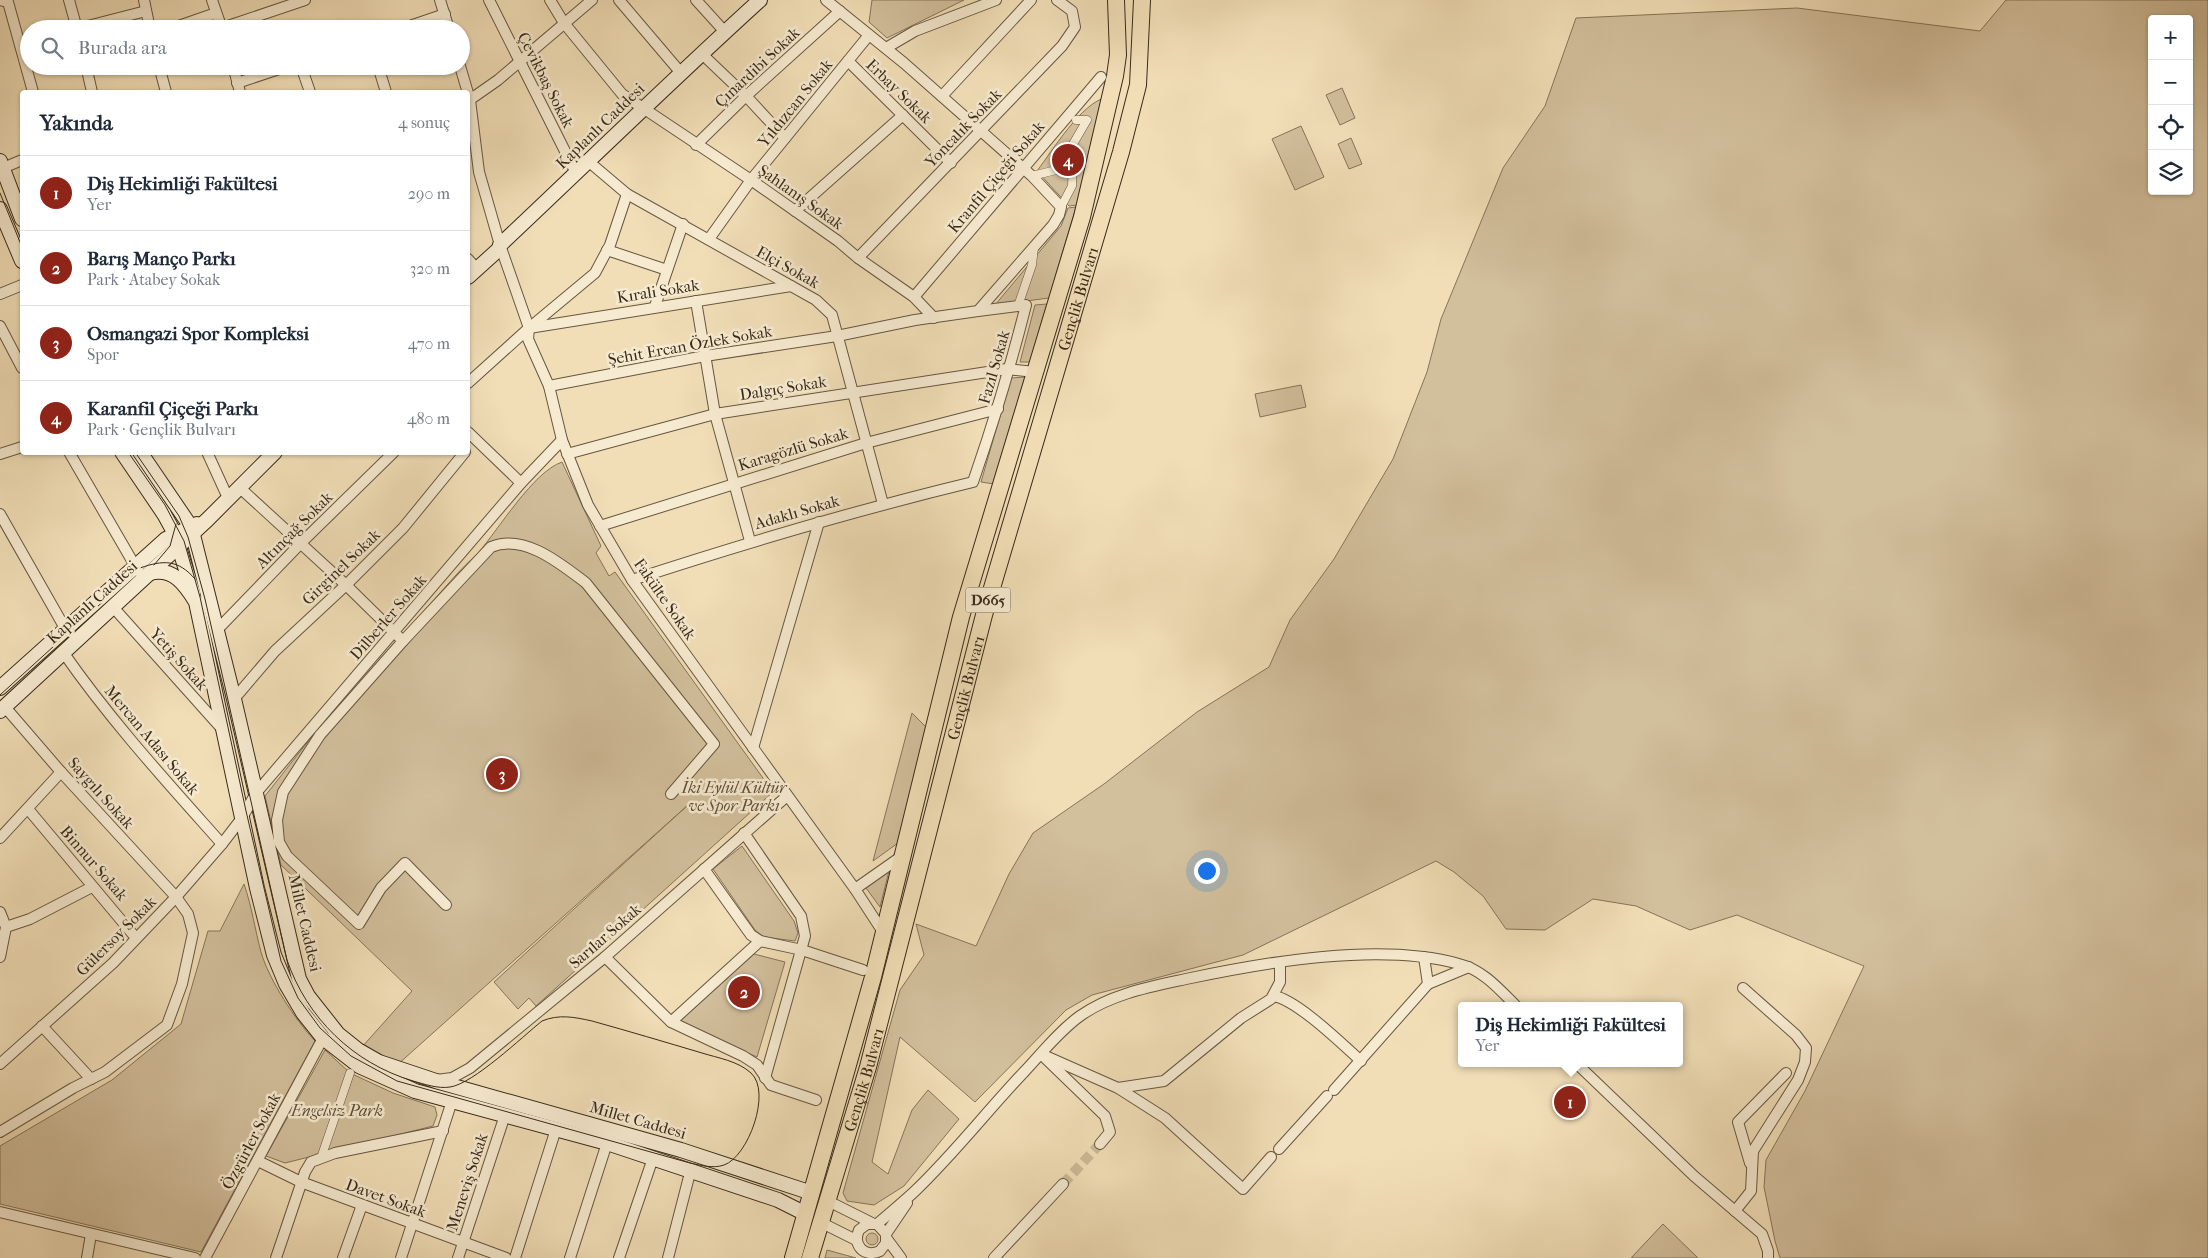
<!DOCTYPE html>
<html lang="tr">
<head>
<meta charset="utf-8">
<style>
  body { margin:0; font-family:"IM FELL French Canon",serif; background:#f6f6f7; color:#1f2937 }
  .controls { position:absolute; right:15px; top:15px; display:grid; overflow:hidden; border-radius:5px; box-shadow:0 1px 4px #0004 }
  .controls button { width:45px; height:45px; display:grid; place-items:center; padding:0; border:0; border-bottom:1px solid #e0e1e3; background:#fff; color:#1f2937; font:25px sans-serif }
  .you { position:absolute; left:1206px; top:870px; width:18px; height:18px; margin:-12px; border:4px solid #fff; border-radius:50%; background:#1a73e8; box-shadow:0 0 0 8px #1a73e833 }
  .badge { display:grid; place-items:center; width:32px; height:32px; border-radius:50%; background:#8f2418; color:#fff; font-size:16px; font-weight:700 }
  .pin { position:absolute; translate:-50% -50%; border:2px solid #fff; box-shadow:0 1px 5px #0006 }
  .popup { position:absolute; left:1458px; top:1002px; width:225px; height:65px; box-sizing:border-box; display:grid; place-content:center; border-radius:5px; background:#fff; filter:drop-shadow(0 1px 4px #0005); font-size:16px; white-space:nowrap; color:#747a83 }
  .popup b { font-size:19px; color:#1f2937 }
  .popup::after { content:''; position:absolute; left:50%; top:100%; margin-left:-10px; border:10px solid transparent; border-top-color:#fff }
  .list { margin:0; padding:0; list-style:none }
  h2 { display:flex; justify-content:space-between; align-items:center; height:65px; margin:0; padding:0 20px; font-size:21px }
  h2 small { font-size:16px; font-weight:400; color:#747a83 }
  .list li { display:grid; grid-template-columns:32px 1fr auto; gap:15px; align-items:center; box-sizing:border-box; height:75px; padding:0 20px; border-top:1px solid #e0e1e3 }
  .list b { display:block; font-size:19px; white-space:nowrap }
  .list p { margin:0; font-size:16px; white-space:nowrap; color:#747a83 }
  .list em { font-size:16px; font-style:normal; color:#747a83 }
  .icon { flex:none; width:28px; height:28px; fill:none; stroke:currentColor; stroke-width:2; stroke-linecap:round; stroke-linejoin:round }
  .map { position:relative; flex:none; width:2208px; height:1258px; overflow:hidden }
  .search { position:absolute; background:#fff; box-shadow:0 1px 4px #0004; left:20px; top:20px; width:450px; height:55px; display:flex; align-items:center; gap:12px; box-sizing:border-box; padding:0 18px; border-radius:28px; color:#747a83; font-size:19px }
  .panel { position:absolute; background:#fff; box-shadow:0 1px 4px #0004; left:20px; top:90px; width:450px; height:365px; border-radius:5px }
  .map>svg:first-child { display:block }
</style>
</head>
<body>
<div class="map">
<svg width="2208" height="1258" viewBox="0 0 2208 1258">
  <rect width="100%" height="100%" fill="#f1deb7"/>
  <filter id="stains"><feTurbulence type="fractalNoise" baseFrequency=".004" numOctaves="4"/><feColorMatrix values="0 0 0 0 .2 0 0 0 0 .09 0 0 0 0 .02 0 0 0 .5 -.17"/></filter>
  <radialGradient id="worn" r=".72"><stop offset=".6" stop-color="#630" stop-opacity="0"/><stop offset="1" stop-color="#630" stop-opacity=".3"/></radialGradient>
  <!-- green -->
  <g fill="#d2bf9c" stroke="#85745a" fill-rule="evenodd">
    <path d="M872 0H964L887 38 869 22Z"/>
    <path d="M2006 0H2208V1258H1780L1775 1241 1764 1187 1766 1160 1805 1091 1864 966 1737 915 1690 930 1636 906 1593 899 1545 930 1506 929 1483 896 1454 872 1436 861 1243 955 1092 995 1066 1010 975 1102 900 1037 872 1162 888 1174 912 1110 928 1090 959 1119 904 1186 874 1205 847 1201 843 1193 900 990 924 955 916 924 976 946 1009 874 1033 833 1104 784 1197 712 1269 667 1290 620 1334 559 1393 459 1427 372 1441 319 1503 168 1545 106 1576 18 1797 8 1980 31ZM2152 19H2189V191H2152Z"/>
    <path d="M1342 88 1355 118 1340 125 1326 95Z"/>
    <path d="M1107 97 1077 205 1069 206 1037 171C1053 150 1081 103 1107 97Z"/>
    <path d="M1301 126 1324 177 1295 190 1272 139Z"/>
    <path d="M1351 138 1362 164 1349 169 1338 144Z"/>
    <path d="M1076 207 1049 298 995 305 1061 226 1068 208Z"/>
    <path d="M1047 304 1030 362H1020L1035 305Z"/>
    <path d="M1025 377 994 484 981 482 1011 378Z"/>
    <path d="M1301 385 1306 407 1260 417 1255 394Z"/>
    <path d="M562 462 601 546 596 553 609 576 615 572 773 792 536 1006 529 998 518 1009 494 982 688 805 396 1066 362 1047 412 991 281 865 265 796 314 734 456 575C463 567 471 560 478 553 499 529 533 472 562 462Z"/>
    <path d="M912 713 927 728 898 843 873 861Z"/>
    <path d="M742 846 794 921 798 933 795 941 764 937 755 930 713 869Z"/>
    <path d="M889 871 880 907 866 888Z"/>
    <path d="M244 884C252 907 255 930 261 952 269 980 296 1021 315 1041L201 1252 0 1204V1146L112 1080 181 1024 208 931H220Z"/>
    <path d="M754 954 785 962 757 1057 679 1022Z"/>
    <path d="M325 1050 350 1073 393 1093 435 1107 437 1115 433 1126 285 1163 266 1156Z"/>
    <path d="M1663 1224 1698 1258H1631Z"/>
    <circle cx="872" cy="1239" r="6"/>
    <path d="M827 1250 856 1258H825Z"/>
  </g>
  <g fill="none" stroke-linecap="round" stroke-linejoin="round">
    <!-- minor-tunnel -->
    <path stroke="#ccba97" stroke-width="10" stroke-dasharray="10 5" stroke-linecap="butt" d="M1063 1184 1100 1144"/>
    <defs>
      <g id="pedestrian">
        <path d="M1073 163V144L1087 120H1076"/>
        <path d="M1032 176 1056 170 1073 163 1072 186 1061 207"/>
        <path d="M1018 306 1032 265 1034 247"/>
        <path d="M321 1158 350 1073"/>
      </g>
      <g id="minor">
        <path d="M0 0 8 2 33 92"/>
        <path d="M69 0 77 29"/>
        <path d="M144 0 150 29"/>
        <path d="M212 0 222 29"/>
        <path d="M440 0 449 29"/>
        <path d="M489 0 576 173"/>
        <path d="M550 0 564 23 622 94 751 180 838 241 858 258 914 297 934 318"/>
        <path d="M619 0 681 73"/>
        <path d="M696 0 725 32"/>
        <path d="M222 28 305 0"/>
        <path d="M76 29 146 11"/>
        <path d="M170 29 216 13"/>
        <path d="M401 29 445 14"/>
        <path d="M886 48 915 31 996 0"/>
        <path d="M702 54 746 96 785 138"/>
        <path d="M848 61 951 163"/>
        <path d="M86 66 92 92"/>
        <path d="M159 66 166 92"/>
        <path d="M233 66 240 92"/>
        <path d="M301 66 310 92"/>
        <path d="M378 66 386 92"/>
        <path d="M460 66 470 100 479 172 500 245 529 328 528 339 549 386 562 440 588 505 632 580 855 889 883 932"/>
        <path d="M237 83 288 66"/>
        <path d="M942 96 1031 0"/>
        <path d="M468 101 498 80 592 0"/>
        <path d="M696 145 746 96 840 11"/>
        <path d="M588 161 627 194 816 300 832 315 883 504"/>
        <path d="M3 168 22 160"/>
        <path d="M795 211 903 115"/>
        <path d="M709 239 751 180 869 35"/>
        <path d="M607 250 667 270"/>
        <path d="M858 258 1062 46 1075 27 1072 11 1057 0"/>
        <path d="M468 259 477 269"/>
        <path d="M0 294 22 285"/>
        <path d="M914 297 1101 77"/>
        <path d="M696 301 715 414 750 541"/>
        <path d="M655 306 683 224"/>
        <path d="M0 326 22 368"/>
        <path d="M529 328 791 286"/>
        <path d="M468 383 529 328 595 273 610 245 627 194"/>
        <path d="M549 386 705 356 837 336 915 320 978 311 1053 225 1059 215 1061 207 1032 176 904 63 826 0"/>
        <path d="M468 432 521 483"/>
        <path d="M69 452 138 571"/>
        <path d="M207 452 228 498"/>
        <path d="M0 454 22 447"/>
        <path d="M567 454 715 414 1007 369 1035 372"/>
        <path d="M239 487 346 585 403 641 491 547C524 533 561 564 586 583L714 744 671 794"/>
        <path d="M0 514 66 630"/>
        <path d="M600 526 866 443 998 409"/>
        <path d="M632 580C745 543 857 510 973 482 993 424 1011 365 1026 305L978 311"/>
        <path d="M113 607 222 729"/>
        <path d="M217 630 301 543 394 452"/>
        <path d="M403 641 320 735 283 792 277 820 279 842 287 856 359 924 381 888 405 863 446 905"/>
        <path d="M63 652C111 721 166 781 222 844"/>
        <path d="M234 699 275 651 346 585 403 528 465 452"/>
        <path d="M753 748 819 522"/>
        <path d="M28 809 136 938"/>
        <path d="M744 833 801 916 805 936 765 1078"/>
        <path d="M0 838 61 772"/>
        <path d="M704 869 751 935 760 941 802 950 863 970"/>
        <path d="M855 889 902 856"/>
        <path d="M0 912 6 927 0 957"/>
        <path d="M6 927 30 919 92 887"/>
        <path d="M760 941 671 1022 743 1056 757 1065 771 1085 816 1100"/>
        <path d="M605 957 671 1022"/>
        <path d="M1428 984 1469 967"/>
        <path d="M1274 996C1297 1000 1342 1044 1361 1061"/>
        <path d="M42 1026 91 1079"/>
        <path d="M1041 1054 1118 1088 1165 1118 1243 1189 1271 1157"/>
        <path d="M1045 1058 1105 1116 1110 1132 1100 1144"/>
        <path d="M1576 1063 1694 1176 1762 1234 1768 1251V1258"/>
        <path d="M0 1064 113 963 176 897 222 844 242 818 256 793 521 483 562 440"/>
        <path d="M436 1080 452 1078 470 1068 605 957 787 796"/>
        <path d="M1118 1088 1164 1081 1241 1018 1271 999 1280 982V963"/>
        <path d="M1334 1090 1428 984 1424 957"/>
        <path d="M0 1132 73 1088 105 1072 167 1025 182 984 193 933 188 914 176 897 61 772 5 707"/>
        <path d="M1279 1149 1327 1096"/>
        <path d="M258 1161 301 1182 506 1258"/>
        <path d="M1750 1163 1738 1122 1786 1073"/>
        <path d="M826 1200 872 1223"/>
        <path d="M1735 1211 1751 1191 1753 1151 1798 1080 1805 1062 1806 1048 1796 1035 1743 988"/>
        <path d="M0 1212 195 1258"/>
        <path d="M820 1222 856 1240"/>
        <path d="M877 1224C889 1214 902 1203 914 1192 953 1155 987 1111 1024 1072 1041 1054 1059 1031 1080 1016 1111 994 1149 987 1186 979 1266 962 1380 942 1459 964 1483 970 1499 989 1516 1006"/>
        <path d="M886 1234 877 1224H867L859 1230C852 1246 865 1258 880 1251L886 1243V1234L907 1203"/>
        <path d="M887 1239 901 1258"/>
        <path d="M87 1258 91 1234"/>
        <path d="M205 1258 323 1038"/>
        <path d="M276 1258 305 1172 311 1162 335 1153 443 1131"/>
        <path d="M343 1258 362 1205"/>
        <path d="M401 1258 452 1101"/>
        <path d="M458 1258 505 1115"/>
        <path d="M515 1258 556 1129"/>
        <path d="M570 1258 607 1143"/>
        <path d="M619 1258 653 1158"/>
        <path d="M668 1258 691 1169"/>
        <path d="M994 1258 1063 1184"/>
      </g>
      <g id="secondary">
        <path d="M0 161 22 219"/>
        <path d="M0 209 22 261"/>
        <path d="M468 277 499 249 500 245C587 163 672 80 760 0"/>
        <path d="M122 452 164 514 175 534 193 593"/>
        <path d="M140 452 191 527 234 699 299 979 308 996 338 1034 358 1050 379 1062 439 1082 681 1150 812 1193"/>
        <path d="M150 573C173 567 185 584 196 602L257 888 274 955 286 984 303 1013 323 1038 359 1066 415 1091 607 1143 778 1200 806 1214"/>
        <path d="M0 688 166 539 197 524"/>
        <path d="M0 711 207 520 275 452"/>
      </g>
      <g id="trunk">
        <path d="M793 1258 873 977 961 617 1082 217 1115 76 1118 55 1116 0"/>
        <path id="s1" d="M810 1258 868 1067 984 615 1121 152 1138 85 1142 0"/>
      </g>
    </defs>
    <!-- pedestrian casing -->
    <use href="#pedestrian" stroke="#665740" stroke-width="9"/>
    <!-- minor casing -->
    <use href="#minor" stroke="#665740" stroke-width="12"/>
    <!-- secondary casing -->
    <use href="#secondary" stroke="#382a18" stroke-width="16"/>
    <!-- trunk casing -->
    <use href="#trunk" stroke="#382a18" stroke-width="18"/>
    <!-- pedestrian -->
    <use href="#pedestrian" stroke="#f6ead0" stroke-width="8"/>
    <!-- minor -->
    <use href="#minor" stroke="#f6ead0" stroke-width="10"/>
    <!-- secondary -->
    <use href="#secondary" stroke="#f6ead0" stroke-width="14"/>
    <!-- trunk -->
    <use href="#trunk" stroke="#f1deb7" stroke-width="16"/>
    <!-- tram -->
    <g stroke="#382a18" stroke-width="1">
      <path d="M0 193 22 247"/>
      <path d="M128 452 165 505 184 541 200 597 246 811 281 961 298 998 320 1028 351 1056 397 1081 690 1163C700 1165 713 1169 724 1165 748 1157 772 1092 751 1073 738 1061 718 1058 702 1053 665 1042 628 1031 592 1021 574 1017 559 1014 542 1021 522 1037 473 1084 450 1087 438 1089 424 1084 413 1081 353 1063 307 1018 287 960L205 599 188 537 179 516 135 452"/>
      <path d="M154 565 170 546 176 524"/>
      <path d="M0 695 140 568C163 560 178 559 195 579"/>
    </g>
  </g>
  <g text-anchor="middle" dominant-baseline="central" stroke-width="5" stroke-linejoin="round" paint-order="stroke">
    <!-- shield labels -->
    <rect fill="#f6ead0" stroke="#71644f" stroke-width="1" x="965.5" y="587.5" width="45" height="25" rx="4"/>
    <g font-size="15" font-weight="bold" fill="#382a18">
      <text x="988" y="600">D665</text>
    </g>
    <!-- street labels -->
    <g font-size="16" fill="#382a18" stroke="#f6ead0">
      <text transform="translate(757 67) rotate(-43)">Çınardibi Sokak</text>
      <text transform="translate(546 80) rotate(63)">Çevikbaş Sokak</text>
      <text transform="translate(899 91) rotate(44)">Erbay Sokak</text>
      <text transform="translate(795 103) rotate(-51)">Yıldızcan Sokak</text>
      <text transform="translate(600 126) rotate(-44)">Kaplanlı Caddesi</text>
      <text transform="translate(963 128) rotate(-46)">Yoncalık Sokak</text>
      <text transform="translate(996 177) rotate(-50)">Kranfil Çiçeği Sokak</text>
      <text transform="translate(801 197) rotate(35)">Şahlanış Sokak</text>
      <text transform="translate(788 267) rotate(29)">Elçi Sokak</text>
      <text transform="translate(658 291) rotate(-9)">Kırali Sokak</text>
      <text stroke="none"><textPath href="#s1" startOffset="996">Gençlik Bulvarı</textPath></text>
      <text transform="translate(690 345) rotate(-10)">Şehit Ercan Özlek Sokak</text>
      <text transform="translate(994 367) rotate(-74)">Fazıl Sokak</text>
      <text transform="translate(783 388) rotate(-9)">Dalgıç Sokak</text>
      <text transform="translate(793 449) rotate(-17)">Karagözlü Sokak</text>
      <text transform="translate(797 512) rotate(-16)">Adaklı Sokak</text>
      <text transform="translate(294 530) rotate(-45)">Altınçağ Sokak</text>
      <text transform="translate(341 567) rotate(-44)">Girginel Sokak</text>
      <text transform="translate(665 599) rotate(55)">Fakülte Sokak</text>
      <text transform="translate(92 602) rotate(-42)">Kaplanlı Caddesi</text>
      <text transform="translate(388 617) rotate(-49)">Dilberler Sokak</text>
      <text transform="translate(179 659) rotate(48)">Yetiş Sokak</text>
      <text stroke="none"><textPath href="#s1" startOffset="591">Gençlik Bulvarı</textPath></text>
      <text transform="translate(152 740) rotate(50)">Mercan Adası Sokak</text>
      <text transform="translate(101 793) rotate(48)">Saygılı Sokak</text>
      <text transform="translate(94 863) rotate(49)">Binnur Sokak</text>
      <text transform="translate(305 923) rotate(77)">Millet Caddesi</text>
      <text transform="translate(116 936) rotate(-45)">Gülersoy Sokak</text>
      <text transform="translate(605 936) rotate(-41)">Sarılar Sokak</text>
      <text stroke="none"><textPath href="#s1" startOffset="186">Gençlik Bulvarı</textPath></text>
      <text transform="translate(638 1120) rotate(16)">Millet Caddesi</text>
      <text transform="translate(251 1141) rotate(-62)">Özgürler Sokak</text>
      <text transform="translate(467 1182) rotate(-72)">Meneviş Sokak</text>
      <text transform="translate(386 1198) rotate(20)">Davet Sokak</text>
    </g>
    <!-- park labels -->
    <g font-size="16" font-style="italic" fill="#5e4f39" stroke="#f6ead0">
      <text x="734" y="787">İki Eylül Kültür<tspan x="734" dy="18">ve Spor Parkı</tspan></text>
      <text x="337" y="1110">Engelsiz Park</text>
    </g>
  </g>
  <rect width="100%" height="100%" filter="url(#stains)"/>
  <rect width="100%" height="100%" fill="url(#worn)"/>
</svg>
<div class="controls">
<button>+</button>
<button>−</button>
<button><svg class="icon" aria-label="locate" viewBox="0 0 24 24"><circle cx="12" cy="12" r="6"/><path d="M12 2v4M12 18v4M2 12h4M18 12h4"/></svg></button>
<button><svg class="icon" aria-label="layers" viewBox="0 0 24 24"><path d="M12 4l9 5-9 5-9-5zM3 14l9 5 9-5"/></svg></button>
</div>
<div class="you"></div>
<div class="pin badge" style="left:1570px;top:1102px">1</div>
<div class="popup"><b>Diş Hekimliği Fakültesi</b>Yer</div>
<div class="pin badge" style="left:744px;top:992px">2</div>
<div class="pin badge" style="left:502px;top:774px">3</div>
<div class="pin badge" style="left:1068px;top:160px">4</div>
<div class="search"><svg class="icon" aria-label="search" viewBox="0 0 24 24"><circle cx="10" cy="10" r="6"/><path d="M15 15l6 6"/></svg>Burada ara</div>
<section class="panel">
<h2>Yakında<small>4 sonuç</small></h2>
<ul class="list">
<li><span class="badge">1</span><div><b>Diş Hekimliği Fakültesi</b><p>Yer</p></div><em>290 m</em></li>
<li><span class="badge">2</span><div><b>Barış Manço Parkı</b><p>Park · Atabey Sokak</p></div><em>320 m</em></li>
<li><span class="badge">3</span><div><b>Osmangazi Spor Kompleksi</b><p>Spor</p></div><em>470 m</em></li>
<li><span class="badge">4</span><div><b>Karanfil Çiçeği Parkı</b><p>Park · Gençlik Bulvarı</p></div><em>480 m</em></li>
</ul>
</section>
</div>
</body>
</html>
